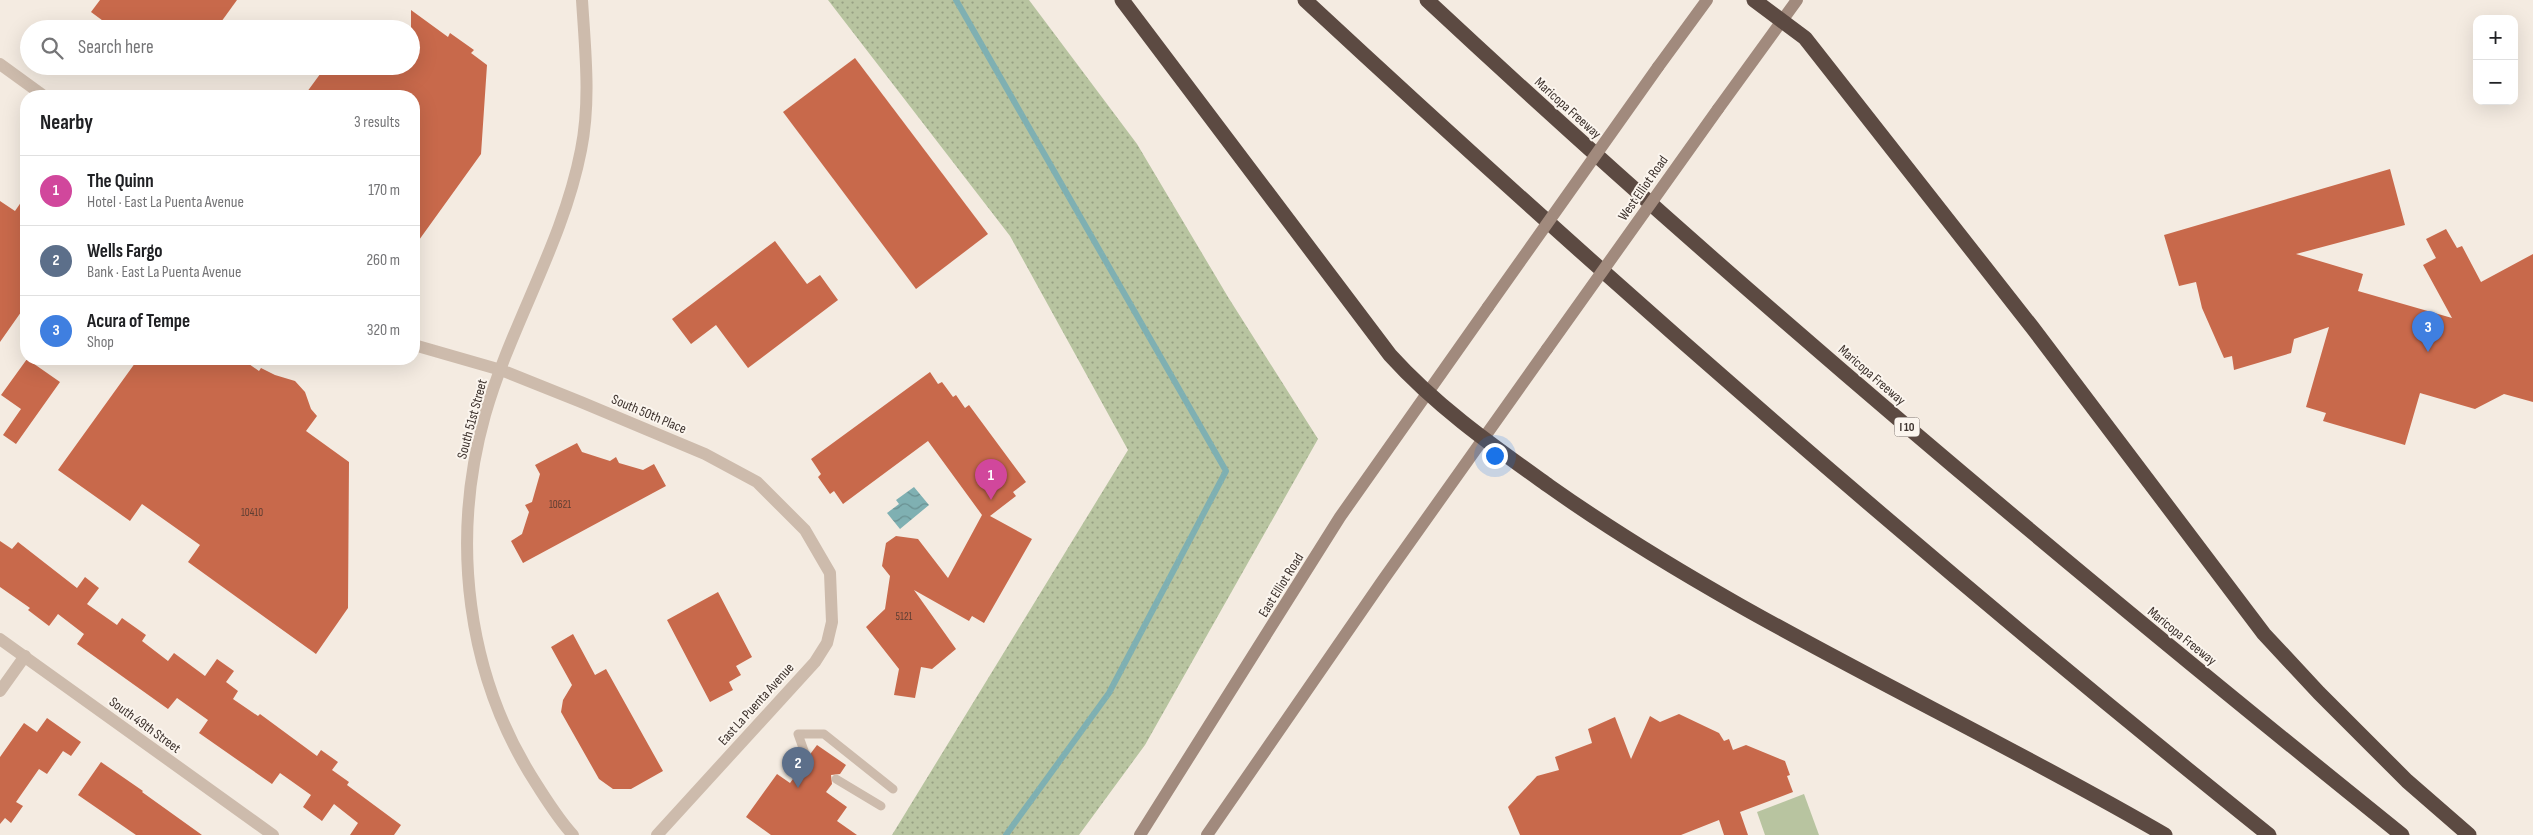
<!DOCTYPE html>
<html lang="en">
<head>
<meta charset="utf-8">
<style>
  body { margin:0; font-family:"Sofia Sans Condensed",sans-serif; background:#f2f2f2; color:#202124 }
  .controls { position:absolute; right:15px; top:15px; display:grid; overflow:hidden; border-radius:10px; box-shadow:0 5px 20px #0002 }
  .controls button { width:45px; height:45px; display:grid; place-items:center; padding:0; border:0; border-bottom:1px solid #e0e0e0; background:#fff; color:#202124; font:25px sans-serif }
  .you { position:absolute; left:1494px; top:455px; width:18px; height:18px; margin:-12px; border:4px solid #fff; border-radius:50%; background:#1a73e8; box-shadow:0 0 0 8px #1a73e833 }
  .badge { display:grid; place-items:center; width:32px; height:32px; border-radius:50%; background:#1f5a5e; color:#fff; font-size:16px; font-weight:700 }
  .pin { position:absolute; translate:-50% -41px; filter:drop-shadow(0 1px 2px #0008) }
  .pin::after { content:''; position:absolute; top:26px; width:18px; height:15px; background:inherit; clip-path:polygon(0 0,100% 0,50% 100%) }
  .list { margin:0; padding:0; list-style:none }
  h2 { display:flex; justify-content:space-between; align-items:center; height:65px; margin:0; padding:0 20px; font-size:21px }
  h2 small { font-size:16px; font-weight:400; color:#757577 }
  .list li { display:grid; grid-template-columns:32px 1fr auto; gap:15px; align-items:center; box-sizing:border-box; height:70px; padding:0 20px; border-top:1px solid #e0e0e0 }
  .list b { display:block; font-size:19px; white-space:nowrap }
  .list p { margin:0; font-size:16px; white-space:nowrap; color:#757577 }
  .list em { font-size:16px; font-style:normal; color:#757577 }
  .icon { flex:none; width:28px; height:28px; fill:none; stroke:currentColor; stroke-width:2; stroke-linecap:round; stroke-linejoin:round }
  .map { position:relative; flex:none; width:2533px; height:835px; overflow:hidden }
  .search { position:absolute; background:#fff; box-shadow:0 5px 20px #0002; left:20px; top:20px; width:400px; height:55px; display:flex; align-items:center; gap:12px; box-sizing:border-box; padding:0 18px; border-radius:28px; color:#757577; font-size:19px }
  .panel { position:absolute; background:#fff; box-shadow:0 5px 20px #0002; left:20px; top:90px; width:400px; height:275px; border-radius:20px }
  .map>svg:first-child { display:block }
</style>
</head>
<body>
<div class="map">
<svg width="2533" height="835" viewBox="0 0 2533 835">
  <defs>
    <pattern id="grass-dots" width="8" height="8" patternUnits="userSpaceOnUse" patternTransform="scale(1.25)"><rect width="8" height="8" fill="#b8c4a0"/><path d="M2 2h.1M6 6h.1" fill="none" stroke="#97a083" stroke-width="1.8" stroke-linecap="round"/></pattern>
    <pattern id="water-waves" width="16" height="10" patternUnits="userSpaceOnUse" patternTransform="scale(1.25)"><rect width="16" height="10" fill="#7fb0b2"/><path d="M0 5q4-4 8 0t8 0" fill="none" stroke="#699091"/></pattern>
  </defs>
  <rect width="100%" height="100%" fill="#f4ebe1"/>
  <!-- grass -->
  <path fill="url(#grass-dots)" d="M828 0H1029L1137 144 1228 297 1318 439 1145 745 1079 835H892L1128 450 1010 236Z"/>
  <!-- garden -->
  <path fill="#b8c4a0" d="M1804 794 1819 835H1765L1757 812Z"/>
  <!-- water -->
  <path fill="url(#water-waves)" d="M914 487 929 505 900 529 887 513 899 504 896 500Z"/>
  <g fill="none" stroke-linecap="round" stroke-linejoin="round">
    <!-- stream -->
    <path stroke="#7fb0b2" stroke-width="6" d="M956 0 1226 471 1109 693 1006 835"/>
  </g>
  <!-- building -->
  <g fill="#c8694b">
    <path d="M100 0H237L216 29H114L91 12Z"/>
    <path d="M411 10 448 37 450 33 474 50 471 53 487 65 481 154 414 247V96H304L326 66H411Z"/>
    <path d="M855 58 988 234 916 289 783 112Z"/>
    <path d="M2390 169 2405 225 2296 254 2363 274 2358 291 2452 318 2423 265 2436 258 2426 239 2446 229 2457 248 2462 246 2481 282 2533 254V402L2504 394 2475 409 2420 393 2405 445 2323 421 2326 413 2306 407 2329 327 2294 339 2291 353 2234 370 2232 356 2224 358 2202 308 2196 282 2179 286 2164 235Z"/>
    <path d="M26 195V305L0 342V201L15 211Z"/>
    <path d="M775 241 807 284 820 275 838 300 748 368 716 325 691 344 672 319Z"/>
    <path d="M27 359 60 382 16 444 3 435 21 409 1 395Z"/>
    <path d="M138 359H242L259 371 261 368 275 375 295 381 305 392 311 409 317 416 306 431 349 462 348 608 316 654 188 562 200 545 142 504 130 521 58 470Z"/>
    <path d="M930 372 938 384 942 382 953 397 956 395 965 408 969 405 1026 482 1013 492 1016 496 990 516 1032 539 984 623 972 616 969 621 914 590 956 649 932 669 921 667 915 698 894 695 899 669 866 627 885 609 890 576 882 566 886 543 896 536 918 539 948 578 982 515 928 441 843 504 834 491 830 494 818 477 821 474 811 459Z"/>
    <path d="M577 443 582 452 610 461 616 457 619 463 643 470 654 464 666 486 523 563 511 541 522 534 529 512 525 505 532 502 540 474 535 465Z"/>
    <path d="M0 541 12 549 18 542 77 588 85 577 99 588 87 604 117 625 122 618 146 635 142 641 168 661 174 653 205 676 217 659 234 671 226 682 238 691 233 699 258 716 260 714 317 756 321 750 338 762 332 770 349 782 347 785 401 825 394 835H350L358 823 334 804 322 821 303 807 311 795 280 773 272 784 199 733 208 720 177 698 168 709 77 644 84 634 58 614 49 626 28 610 30 608 0 587Z"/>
    <path d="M718 592 752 657 736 666 741 675 729 682 733 690 710 702 667 620Z"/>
    <path d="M573 634 595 675 606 669 663 771 631 789H613L599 779 561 712 563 700 572 685 551 647Z"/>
    <path d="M1679 714 1719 733 1724 741 1729 739 1733 750 1746 745 1785 761 1790 775 1787 776 1793 792 1740 812 1748 835H1724L1719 820 1681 835H1520L1508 807 1537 776 1559 770 1555 757 1592 743 1588 729 1615 717 1631 759 1650 716 1660 722Z"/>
    <path d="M47 718 81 742 71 756 63 751 47 774 39 769 16 802 23 806 11 823 5 818 0 824V757L24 723 37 732Z"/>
    <path d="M817 745 846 765 840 774 831 775 832 784 826 792 847 807 837 821 857 835H771L746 817 777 774 790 783 804 764 811 763V753Z"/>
    <path d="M101 762 143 791 142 792 202 835H136L78 795Z"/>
  </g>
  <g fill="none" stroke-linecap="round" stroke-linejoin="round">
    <!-- service -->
    <g stroke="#cdbbac" stroke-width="9">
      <path d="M807 759 798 734H824L893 789"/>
      <path d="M836 779 881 806"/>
    </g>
    <!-- minor -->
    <g stroke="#cdbbac" stroke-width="12">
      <path d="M0 64 44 96"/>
      <path d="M414 345 501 370 581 402 705 454 757 482 805 530 830 573 832 622 827 643 815 662 657 835"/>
      <path d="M0 639 273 835"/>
      <path d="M0 691 25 656"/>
      <path d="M573 835C559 820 548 802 537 785 466 676 450 540 485 415 511 324 563 243 581 150 591 101 585 49 582 0"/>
    </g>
    <!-- secondary -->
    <g stroke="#a18a7d" stroke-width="12">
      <path d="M1658 67 1707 0"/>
      <path d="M1718 109 1797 0"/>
      <path d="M1140 835 1340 517 1488 307"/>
      <path d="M1207 835 1383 580 1547 349"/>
    </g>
    <!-- motorway -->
    <g stroke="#5c4a42" stroke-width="15">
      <path d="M1122 0 1390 355C1437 407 1493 446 1549 486 1743 623 1961 716 2165 835"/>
      <path d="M1305 0C1616 289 1937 569 2269 835"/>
      <path d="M1427 0C1740 292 2069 567 2402 835"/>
      <path d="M1754 0 1805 38 2032 327 2264 634 2319 693 2407 781 2469 835"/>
    </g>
    <!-- secondary-bridge -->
    <g stroke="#a18a7d" stroke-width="12">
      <path d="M1488 307 1658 67"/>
      <path d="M1547 349 1718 109"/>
    </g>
  </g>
  <g text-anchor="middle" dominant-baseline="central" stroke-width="4" stroke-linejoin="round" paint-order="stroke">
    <!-- number labels -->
    <g font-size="11" fill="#5e3e33">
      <text x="560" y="504">10621</text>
      <text x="252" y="512">10410</text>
      <text x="904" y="616">5121</text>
    </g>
    <!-- shield labels -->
    <rect fill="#fbf5ee" stroke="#756b66" stroke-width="1" x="1894.5" y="417.5" width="25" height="19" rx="4"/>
    <g font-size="12" font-weight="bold" fill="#3b302b">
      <text x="1907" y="427">I 10</text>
    </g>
    <!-- street labels -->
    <g font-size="14" fill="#3b302b" stroke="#fbf5ee">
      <text transform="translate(1568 108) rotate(42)">Maricopa Freeway</text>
      <text transform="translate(1643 188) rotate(-55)">West Elliot Road</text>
      <text transform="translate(1872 375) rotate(41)">Maricopa Freeway</text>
      <text transform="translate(649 414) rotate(23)">South 50th Place</text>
      <text transform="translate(472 419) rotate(-75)">South 51st Street</text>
      <text transform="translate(1281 585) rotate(-58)">East Elliot Road</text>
      <text transform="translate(2182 636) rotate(39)">Maricopa Freeway</text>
      <text transform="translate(756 704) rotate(-48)">East La Puenta Avenue</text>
      <text transform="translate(145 725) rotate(36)">South 49th Street</text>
    </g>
  </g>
</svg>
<div class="controls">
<button>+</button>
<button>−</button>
</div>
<div class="you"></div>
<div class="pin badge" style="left:991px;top:500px;background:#d1479c">1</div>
<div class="pin badge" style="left:798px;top:788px;background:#5c6f8a">2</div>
<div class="pin badge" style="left:2428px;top:352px;background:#3f7fe0">3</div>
<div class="search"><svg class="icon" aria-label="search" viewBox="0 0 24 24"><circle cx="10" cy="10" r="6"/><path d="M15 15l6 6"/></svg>Search here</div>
<section class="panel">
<h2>Nearby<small>3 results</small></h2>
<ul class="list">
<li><span class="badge" style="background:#d1479c">1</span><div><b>The Quinn</b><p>Hotel · East La Puenta Avenue</p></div><em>170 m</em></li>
<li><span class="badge" style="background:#5c6f8a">2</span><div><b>Wells Fargo</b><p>Bank · East La Puenta Avenue</p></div><em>260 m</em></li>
<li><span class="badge" style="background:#3f7fe0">3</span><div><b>Acura of Tempe</b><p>Shop</p></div><em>320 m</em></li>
</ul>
</section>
</div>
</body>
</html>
